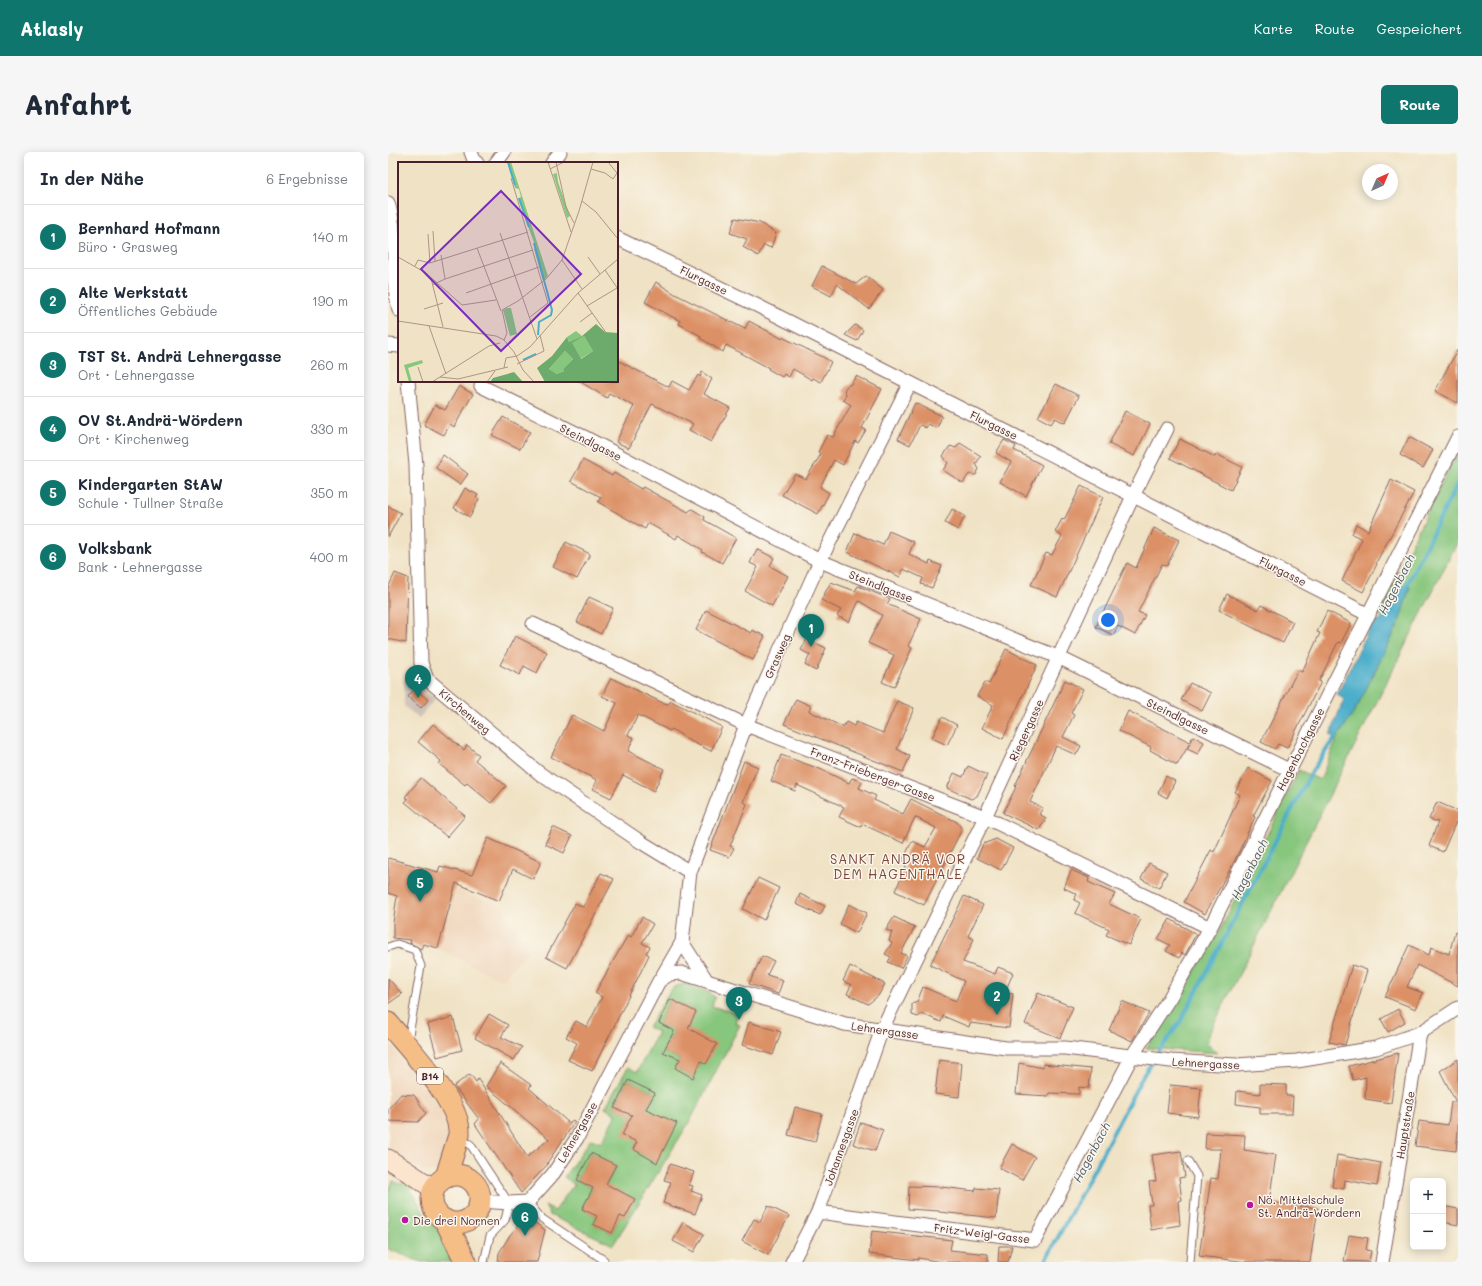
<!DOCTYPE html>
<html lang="de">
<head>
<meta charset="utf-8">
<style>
  body { margin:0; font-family:Mali,sans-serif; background:#f6f6f7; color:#1f2937 }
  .controls { position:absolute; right:12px; bottom:12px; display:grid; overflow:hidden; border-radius:6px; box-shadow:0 2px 10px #0003 }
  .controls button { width:36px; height:36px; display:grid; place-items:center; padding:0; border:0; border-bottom:1px solid #e0e1e3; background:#fff; color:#1f2937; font:20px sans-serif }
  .compass { position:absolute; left:974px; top:12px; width:36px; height:36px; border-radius:50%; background:#fff; box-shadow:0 2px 10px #0003; rotate:44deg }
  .you { position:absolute; left:720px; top:468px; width:14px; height:14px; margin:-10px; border:3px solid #fff; border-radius:50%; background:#1a73e8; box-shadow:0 0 0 6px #1a73e833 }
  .badge { display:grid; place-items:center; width:26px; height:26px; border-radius:50%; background:#0f766e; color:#fff; font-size:13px; font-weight:700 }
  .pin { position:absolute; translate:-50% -33px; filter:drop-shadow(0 1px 2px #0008) }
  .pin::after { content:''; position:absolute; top:21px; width:14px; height:12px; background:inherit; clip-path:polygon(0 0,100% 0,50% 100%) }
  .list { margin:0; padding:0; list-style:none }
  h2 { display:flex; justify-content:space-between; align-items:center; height:52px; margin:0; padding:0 16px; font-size:17px }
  h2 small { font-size:13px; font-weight:400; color:#747a83 }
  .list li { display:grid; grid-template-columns:26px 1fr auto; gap:12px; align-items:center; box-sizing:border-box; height:64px; padding:0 16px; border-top:1px solid #e0e1e3 }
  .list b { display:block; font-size:15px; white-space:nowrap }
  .list p { margin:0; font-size:13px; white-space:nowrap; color:#747a83 }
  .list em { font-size:13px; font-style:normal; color:#747a83 }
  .map { position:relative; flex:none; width:1070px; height:1110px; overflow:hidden; border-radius:6px }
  header { display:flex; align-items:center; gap:24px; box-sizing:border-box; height:56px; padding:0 20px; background:#0f766e; color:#fff }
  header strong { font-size:19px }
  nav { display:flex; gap:22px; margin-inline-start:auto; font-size:14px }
  .intro { display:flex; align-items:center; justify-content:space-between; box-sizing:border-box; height:96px; padding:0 24px }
  h1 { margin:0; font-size:28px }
  .button { padding:10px 18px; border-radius:6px; background:#0f766e; color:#fff; font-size:14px; font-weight:700 }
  main { display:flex; gap:24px; padding:0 24px }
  aside { flex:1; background:#fff; border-radius:6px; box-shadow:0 2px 10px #0003 }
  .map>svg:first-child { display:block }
</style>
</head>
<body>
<header>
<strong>Atlasly</strong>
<nav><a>Karte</a><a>Route</a><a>Gespeichert</a></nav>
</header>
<div class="intro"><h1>Anfahrt</h1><a class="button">Route</a></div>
<main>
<aside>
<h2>In der Nähe<small>6 Ergebnisse</small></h2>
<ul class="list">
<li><span class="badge">1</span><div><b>Bernhard Hofmann</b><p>Büro · Grasweg</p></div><em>140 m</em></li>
<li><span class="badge">2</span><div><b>Alte Werkstatt</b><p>Öffentliches Gebäude</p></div><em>190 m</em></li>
<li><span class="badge">3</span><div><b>TST St. Andrä Lehnergasse</b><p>Ort · Lehnergasse</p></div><em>260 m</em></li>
<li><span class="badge">4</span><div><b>OV St.Andrä-Wördern</b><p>Ort · Kirchenweg</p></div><em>330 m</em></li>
<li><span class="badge">5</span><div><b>Kindergarten StAW</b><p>Schule · Tullner Straße</p></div><em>350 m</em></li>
<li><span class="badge">6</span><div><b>Volksbank</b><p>Bank · Lehnergasse</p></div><em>400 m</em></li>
</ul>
</aside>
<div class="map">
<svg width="1070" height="1110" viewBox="0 0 1070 1110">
  <rect width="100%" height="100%" fill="#fbf7ec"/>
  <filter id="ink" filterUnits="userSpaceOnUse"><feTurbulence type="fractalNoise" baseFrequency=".025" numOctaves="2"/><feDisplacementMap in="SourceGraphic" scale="8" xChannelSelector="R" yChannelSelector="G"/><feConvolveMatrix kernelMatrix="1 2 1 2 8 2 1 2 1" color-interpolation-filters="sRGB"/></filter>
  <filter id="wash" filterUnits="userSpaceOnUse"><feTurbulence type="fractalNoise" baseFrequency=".012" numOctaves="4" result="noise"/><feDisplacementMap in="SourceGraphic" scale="16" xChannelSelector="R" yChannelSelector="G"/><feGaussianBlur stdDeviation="0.9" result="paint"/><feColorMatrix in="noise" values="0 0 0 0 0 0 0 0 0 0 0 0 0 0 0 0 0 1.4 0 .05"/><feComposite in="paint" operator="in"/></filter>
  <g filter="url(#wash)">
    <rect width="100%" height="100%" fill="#f0e2c4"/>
    <!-- built -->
    <g fill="#f0d6bc">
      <path d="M66 737 113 754 138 792 140 799 114 828 50 796Z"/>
      <path d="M0 889 53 957 61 980 50 1019H33L0 1000Z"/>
    </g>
    <!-- industrial -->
    <path fill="#cec2b9" d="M16 528 25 529 47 547 31 566 16 554Z"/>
    <!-- green -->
    <g fill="#87c67d" stroke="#687254" fill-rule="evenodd">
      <path d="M1070 298V389L822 880 819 892 830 901 758 896 833 776 911 618 932 628 949 586 970 553 1016 432 995 465 989 462Z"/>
      <path d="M297 832 320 840 327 845 324 854 350 862 347 871 352 873 302 969 225 1093 162 1063 157 1054 167 1059 186 1032 176 1025 203 987 213 991 228 962 217 956 240 915 249 920 270 880 260 875 283 838 288 834ZM282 847 308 860 295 884 313 909 305 926 287 916 292 907 275 900 286 879 271 871ZM240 928 267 941 253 967 270 963 289 971 277 994 272 992 264 1008 245 997 249 990 244 963 226 955ZM203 1001 228 1014 214 1041 225 1046 230 1038 246 1047 237 1066 232 1064 224 1081 205 1072 209 1064 194 1057 205 1036 189 1028Z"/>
      <path d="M5 1029 13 1032 19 1030 36 1061 51 1075 62 1093 63 1110H33L0 1097V1040Z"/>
    </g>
    <!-- water -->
    <path fill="#4caecb" stroke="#4b667b" d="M1016 432 1022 435 1010 473 970 553 949 586 942 583 956 547 949 543 986 467 991 470 995 465Z"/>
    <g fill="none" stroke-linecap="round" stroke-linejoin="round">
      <!-- stream -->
      <g stroke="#4caecb" stroke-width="4">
        <path d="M1017 437 1070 330"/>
        <path d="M768 904 792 870 804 848 924 619 950 581"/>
        <path d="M657 1110 756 922 764 910"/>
      </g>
    </g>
    <g id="blocks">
      <!-- building -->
      <g fill="#dc9065">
        <path d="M347 66 372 71 388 81 383 96 376 93 370 104 355 95 359 87 342 81Z"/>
        <path d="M434 114 468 132 478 124 495 138 481 157 449 132 443 144 424 134Z"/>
        <path d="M268 130 287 142 357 177 361 169 393 186 394 185 435 205 443 210 433 230 425 226 424 228 405 217 401 225 396 222 394 225 380 217 381 216 338 193 335 200 312 186 313 184 291 172 292 169 257 150Z"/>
        <path d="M467 173 475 178 469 189 457 183Z"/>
        <path d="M1070 197V251L1047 239Z"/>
        <path d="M229 208 281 235 284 229 301 238 310 223 312 225 314 220 324 227 316 242 342 256 323 290 301 278 305 272 264 252 241 296 228 290 246 254 221 241 219 246 191 229H229Z"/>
        <path d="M468 224 494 237 474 276 478 278 470 291 467 289 455 313 446 308 432 335 441 341 430 362 394 343 407 322 418 327 433 302 430 300 439 283 445 285 463 253 455 248 458 243 456 238 459 234 463 232Z"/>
        <path d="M668 232 691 244 677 271 667 266 663 272 650 265Z"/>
        <path d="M71 234 85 242 66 275 62 272 56 283 36 273 47 253 57 258Z"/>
        <path d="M527 251 554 264 549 276 540 272 538 276 532 273 522 293 510 287Z"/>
        <path d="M737 259 762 272 746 304 721 292Z"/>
        <path d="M115 265 142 280 132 297 104 283Z"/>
        <path d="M1021 285 1045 298 1035 316 1012 303Z"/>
        <path d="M792 287 827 305 828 302 854 315 843 338 782 306Z"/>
        <path d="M616 288 628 294 626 298 654 313 638 344 612 330 623 310 608 301Z"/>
        <path d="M572 291 593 304 588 312 591 317 588 323 581 322 575 331 555 318 560 311 555 304 562 294 568 296Z"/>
        <path d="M55 303 80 322 72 333 48 316Z"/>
        <path d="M195 308 224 324 226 321 253 337 255 335 300 360 304 357 317 365 316 368 348 386 334 411 314 400 315 398 290 383 288 387 260 371 257 377 210 350 213 345 183 329Z"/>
        <path d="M1003 328 1026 340 988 411 989 412 975 440 954 429 974 387 964 382 968 372 980 379Z"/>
        <path d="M693 334 715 345 669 445 643 433 658 401 664 403 674 384 667 380 674 367 676 368Z"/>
        <path d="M77 336 90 343 88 346 91 347 82 365 66 356Z"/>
        <path d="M0 354 13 361 0 385Z"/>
        <path d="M564 357 577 364 570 378 557 371Z"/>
        <path d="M766 376 791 388 779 414 774 412 750 460 757 463 747 483 730 474 725 483 708 475 739 411 748 416Z"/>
        <path d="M501 379 526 390 521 402 541 412 542 409 554 414 544 436 533 432 535 426 515 417 512 425 459 400 467 381 495 393Z"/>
        <path d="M178 390 202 402 189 427 165 415Z"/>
        <path d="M369 397 386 406 382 414 400 424 384 454 357 439 370 415 362 411Z"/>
        <path d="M7 421 20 426 18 491 0 487V436Z"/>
        <path d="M443 430 467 439 470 434 502 447 499 452 533 467 520 494 524 496 506 535 494 530 506 503 480 491 494 463 471 449 461 470 449 464 453 458 433 448Z"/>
        <path d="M839 442 870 458 873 453 905 470 895 491 831 458Z"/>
        <path d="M201 445 225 456 213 482 189 470Z"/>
        <path d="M318 458 363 481 364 478 377 484 365 508 308 478Z"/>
        <path d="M939 459 963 471 953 491 950 490 931 529 933 530 899 596 890 592 887 597 873 590 910 518 914 520 932 481 929 480Z"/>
        <path d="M127 484 159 500 149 521 136 514 132 523 112 513Z"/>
        <path d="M419 487 438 496 428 519 417 513 422 503 413 498Z"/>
        <path d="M618 497 649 513 615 587 594 576 605 553 589 544 597 530 601 532Z"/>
        <path d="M223 526 273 550 280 552 283 549 334 575 323 599 302 589 284 577 282 579 250 563 240 583 246 586 240 599 276 617 266 639 235 623 223 646 205 637 209 628 163 605 184 563 216 579 229 551 214 544Z"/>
        <path d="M677 528 695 537 683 561 686 563 675 585 693 594 688 603 668 594 642 650 655 656 651 662 658 666 651 678 615 661 628 635 627 634Z"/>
        <path d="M802 531 823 541 814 559 793 548Z"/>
        <path d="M27 536 40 548 33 556 20 545Z"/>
        <path d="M408 547 423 554 421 559 455 575 458 570 466 574 468 570 495 581 509 549 526 556 509 597 522 604 515 620 396 572Z"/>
        <path d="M740 559 802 590 805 584 816 590 810 602 799 597 802 591 789 613 762 598 763 595 731 579Z"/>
        <path d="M554 565 569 573 559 593 544 586Z"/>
        <path d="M45 572 76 598 79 593 91 603 87 608 118 634 103 651 79 631 77 633 51 612 53 609 30 590Z"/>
        <path d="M393 603 432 617 461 631 464 626 474 630 471 636 488 644 486 648 515 662 523 647 569 670 574 677 536 753 507 739 518 716 516 706 524 689 537 695 548 676 527 665 515 691 474 672 473 675 451 665 456 655 409 633 407 639 383 629Z"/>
        <path d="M356 609 370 615 355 650 359 652 342 694 346 696 341 705 322 698Z"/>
        <path d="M580 614 599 623 589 644 583 647 559 636 566 621 575 625Z"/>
        <path d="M860 616 884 629 865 664 867 665 846 710 817 762 796 750 823 698 826 700 852 643 847 640Z"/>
        <path d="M778 624 787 629 779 646 770 641Z"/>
        <path d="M33 626 77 664 59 685 17 650 20 647 17 645Z"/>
        <path d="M1049 650 1070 659V665L1055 700 1041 694 1050 670 1041 667Z"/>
        <path d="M165 675 184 684 176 701 157 692Z"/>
        <path d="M100 686 153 710 145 727 125 717 111 749 68 731 50 796 35 792 33 797 22 791 23 788 5 786V771L9 744 0 741V706L50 720 52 714 84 723Z"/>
        <path d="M608 687 625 696 613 718 589 706 595 692Z"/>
        <path d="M761 711 779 720 771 736 753 727Z"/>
        <path d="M683 718 701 726 700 730 727 742 721 752 753 767 741 793 718 783 721 777 687 761 692 751 686 748 689 742 676 736Z"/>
        <path d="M213 721 226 727 179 816 158 805 187 751 195 755Z"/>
        <path d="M370 726 391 736 376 768 355 757Z"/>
        <path d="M412 742 437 754 432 763 408 752Z"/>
        <path d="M576 744 595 753 580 784 586 787 575 810 607 822 610 815 625 821 617 840 625 842 621 876 582 871 581 875 555 864 553 870 534 862 530 865 524 863V852L529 850 535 835 568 849 576 829 542 813Z"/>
        <path d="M461 752 479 761 469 781 452 772Z"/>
        <path d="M254 765 265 772 254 791 262 795 258 801 261 803 204 919 180 908 189 891 178 885 188 869 199 875 214 845 207 841 240 783 243 785Z"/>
        <path d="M506 765 527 775 513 801 519 804 513 816 500 810 503 805 497 802 504 791 501 789 504 780 498 778Z"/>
        <path d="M782 767 808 782 797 803 794 801 791 806 778 799 782 793 770 787Z"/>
        <path d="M1067 780 1070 781V834L1029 813 1019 835 1035 841 1028 857 997 845 1021 793 1041 803 1043 795 1061 802Z"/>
        <path d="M374 804 386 809 379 823 395 828 390 842 361 832Z"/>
        <path d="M964 813 979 818 957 893 941 890Z"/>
        <path d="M462 814 497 832 490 844 480 852 459 842 463 833 455 829Z"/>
        <path d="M0 826 14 842 0 852Z"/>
        <path d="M650 841 685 855 672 886 637 872Z"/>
        <path d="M282 847 308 860 300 876 329 892 318 912 313 909 305 926 287 916 292 907 275 900 286 879 271 871Z"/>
        <path d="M734 849 761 861 744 889 721 878Z"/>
        <path d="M1010 857 1017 870 1000 880 993 867Z"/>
        <path d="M101 862 120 873 113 885 134 895 126 908 87 886Z"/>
        <path d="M65 865 74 898 49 905 40 872Z"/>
        <path d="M361 870 393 880 385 903 354 893Z"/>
        <path d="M1010 901 1003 951 977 947 978 925 965 928 961 914Z"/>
        <path d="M1070 907V980L1068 999 1027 994 1031 969 1060 973 1063 950H1068L1052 919Z"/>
        <path d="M551 908 574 911 571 945 547 942Z"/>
        <path d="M112 911 143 933 141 936 181 971 185 968 187 970 159 1011 160 1012 133 1041 87 972 91 967 66 934 82 922 88 930 90 927 139 1005 161 987 98 934Z"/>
        <path d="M631 911 655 916V912L703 917 701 936 691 935V942L661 941 660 944 628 942Z"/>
        <path d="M240 928 267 941 258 957 289 971 269 1011 245 997 249 990 234 983 244 963 226 956Z"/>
        <path d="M872 932 898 933V944H905L904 962H872V955L848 952 849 939 872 942Z"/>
        <path d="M782 933 813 936 810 965 779 961Z"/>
        <path d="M13 942 26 943 38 961 30 970 0 969V957Z"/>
        <path d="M407 955 434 962 427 990 400 983Z"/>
        <path d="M473 970 495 978 487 999 465 992Z"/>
        <path d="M818 981 857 983 856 998 888 1003 881 1050 930 1056 922 1110H860L811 1104 823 1026 830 1027 833 997H817Z"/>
        <path d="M624 992 647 1005 634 1028 611 1016Z"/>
        <path d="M793 999 797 1025 791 1026 794 1048 790 1049 792 1073 763 1078 760 1053H764L761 1030 768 1029 764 1003Z"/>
        <path d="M203 1001 228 1013 218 1032 247 1047 237 1066 232 1064 224 1081 205 1072 209 1064 194 1057 205 1036 189 1028Z"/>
        <path d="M949 1003 993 1011 989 1034 957 1028 956 1037 944 1035Z"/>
        <path d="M282 1012 306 1020 301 1033 305 1034 303 1039 314 1043 307 1062 275 1051 283 1030 276 1028Z"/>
        <path d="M521 1034 553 1035 587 1039 588 1036 611 1038 608 1066 551 1060V1059L520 1057Z"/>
        <path d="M380 1054 401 1064 380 1103 354 1089 366 1067 372 1070Z"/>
        <path d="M1055 1054 1070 1057V1073L1055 1070Z"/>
        <path d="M138 1064 157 1078 149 1110H110L111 1101 122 1083Z"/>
        <path d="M295 1070 316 1082 306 1100 285 1089Z"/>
        <path d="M484 1079 564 1088 562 1098 600 1102V1110H554L530 1106V1108L481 1102Z"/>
        <path d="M961 1083 980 1086 978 1098 983 1099 981 1110 956 1109Z"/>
        <path d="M611 1094H624L620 1110H610Z"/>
      </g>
    </g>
  </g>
  <g filter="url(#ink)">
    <use href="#blocks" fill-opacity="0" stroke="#846361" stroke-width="1"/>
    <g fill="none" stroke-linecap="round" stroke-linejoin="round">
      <defs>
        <g id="service">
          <path d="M0 795 9 792 27 798 33 814 20 889"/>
          <path d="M73 988 82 992 121 1051 117 1068 102 1084 96 1110"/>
          <path d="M800 1009 809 1024 802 1110"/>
          <path d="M140 1050 153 1066 216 1108"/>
        </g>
        <g id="minor">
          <path d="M83 0 86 8 89 11"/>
          <path d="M108 11 116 0"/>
          <path d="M164 11 172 0"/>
          <path d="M0 51C8 77 5 102 6 128 7 138 9 148 11 158"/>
          <path d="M229 86 368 153 981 463"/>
          <path d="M0 193 11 194"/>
          <path d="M20 229 28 313 33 511 39 527 151 621 253 690 302 720"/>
          <path d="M93 234 196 285 432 409 672 506 901 618"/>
          <path d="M145 472 358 573 597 665 822 776"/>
          <path d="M294 790 319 829"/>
          <path d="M272 828 294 790 302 720 358 573 432 409 522 231"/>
          <path d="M93 1049 121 1051 140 1050 165 1022 189 986 271 829 282 822 293 821 457 872 618 896H677L783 909 848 913 909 909 988 896 1032 881 1070 856"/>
          <path d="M430 1060 647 1088 744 904 781 847 822 776 1070 285"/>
          <path d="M404 1110 430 1060 494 877 597 665 746 342 779 277"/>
          <path d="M994 1110 1032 881"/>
        </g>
        <path id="secondary" d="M0 1007 46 1037"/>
        <g id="primary">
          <path d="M0 871C20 896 74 951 71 983L58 1025"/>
          <circle cx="68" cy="1047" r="24"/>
          <path d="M57 1068 78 1110"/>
        </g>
      </defs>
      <!-- service casing -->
      <use href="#service" stroke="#846361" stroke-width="9"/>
      <!-- minor casing -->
      <use href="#minor" stroke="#846361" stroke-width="15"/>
      <!-- secondary casing -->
      <use href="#secondary" stroke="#846361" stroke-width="21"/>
      <!-- primary casing -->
      <use href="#primary" stroke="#846361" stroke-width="23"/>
      <!-- service -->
      <use href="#service" stroke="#fff" stroke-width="7"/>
      <!-- minor -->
      <use href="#minor" stroke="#fff" stroke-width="13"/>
      <!-- secondary -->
      <use href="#secondary" stroke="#fbe5cf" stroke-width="19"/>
      <!-- primary -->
      <use href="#primary" stroke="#f6be87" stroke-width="21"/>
    </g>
  </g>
  <!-- markers -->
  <g fill="#b5179e" stroke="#fbf7ec" stroke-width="1.5">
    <circle cx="862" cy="1053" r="4"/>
    <circle cx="17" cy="1068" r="4"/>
  </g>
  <g text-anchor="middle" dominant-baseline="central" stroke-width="3" stroke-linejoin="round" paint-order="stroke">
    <!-- shield labels -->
    <rect fill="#fbf7ec" stroke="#7f6065" stroke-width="1" x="29" y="916" width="26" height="16" rx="3"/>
    <g font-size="10" font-weight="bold" fill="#4a1f2b">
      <text x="42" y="924">B14</text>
    </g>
    <!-- street labels -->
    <g font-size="11" fill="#4a1f2b" stroke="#fbf7ec">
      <text transform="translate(316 128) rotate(26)">Flurgasse</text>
      <text transform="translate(606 273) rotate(26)">Flurgasse</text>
      <text transform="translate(203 290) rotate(27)">Steindlgasse</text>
      <text transform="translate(895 419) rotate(27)">Flurgasse</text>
      <text transform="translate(493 434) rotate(22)">Steindlgasse</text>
      <text transform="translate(389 504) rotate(-66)">Grasweg</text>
      <text transform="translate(77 559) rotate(40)">Kirchenweg</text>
      <text transform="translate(790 564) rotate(26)">Steindlgasse</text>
      <text transform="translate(638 578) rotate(-65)">Riegergasse</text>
      <text transform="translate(912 597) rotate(-63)">Hagenbachgasse</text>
      <text transform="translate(485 622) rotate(21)">Franz-Frieberger-Gasse</text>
      <text transform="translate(497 878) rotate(8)">Lehnergasse</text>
      <text transform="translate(818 911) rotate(3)">Lehnergasse</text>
      <text transform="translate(1017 973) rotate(-81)">Hauptstraße</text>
      <text transform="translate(189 980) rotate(-60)">Lehnergasse</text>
      <text transform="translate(453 995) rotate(-70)">Johannesgasse</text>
      <text transform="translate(594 1081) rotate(7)">Fritz-Weigl-Gasse</text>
    </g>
    <!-- poi labels -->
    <g font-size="11" fill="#4a1f2b" stroke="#fbf7ec" text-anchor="start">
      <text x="870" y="1047">Nö. Mittelschule<tspan x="870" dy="13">St. Andrä-Wördern</tspan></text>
      <text x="25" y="1068">Die drei Nornen</text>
    </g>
    <!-- water labels -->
    <g font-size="12" font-style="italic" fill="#4b586b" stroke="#fbf7ec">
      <text transform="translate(1008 432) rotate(-63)">Hagenbach</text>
      <text transform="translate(861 717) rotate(-63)">Hagenbach</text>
      <text transform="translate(703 1000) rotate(-62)">Hagenbach</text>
    </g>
    <!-- quarter labels -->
    <g font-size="13" letter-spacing="1" fill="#7d473f" stroke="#fbf7ec">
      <text x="510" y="706">SANKT ANDRÄ VOR<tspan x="510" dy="15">DEM HAGENTHALE</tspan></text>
    </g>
  </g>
  <!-- overview -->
  <g transform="translate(10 10)">
    <rect width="220" height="220" fill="#f0e2c4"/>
    <path d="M109 0H113L150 114 145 119 136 87 138 86 120 37 123 35 121 27 117 26ZM158 5 160 20 172 54 169 56 155 12 159 11ZM109 146H113L119 172 112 174 105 148ZM178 169 184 174 171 180 169 175ZM186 174 195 189 182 197 173 181ZM167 189 175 197 165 207 166 209 159 212 151 207ZM24 198 25 201 10 206 14 220H11L6 203Z" fill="#87c67d"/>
    <path d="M198 162 207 170 220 171V220H147L139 206 154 194 169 175 171 180 184 174ZM186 174 195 189 183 197 174 181ZM167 189 175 197 165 207 166 209 159 212 151 207ZM116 210 125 220H92L95 216Z" fill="#6dab6c" fill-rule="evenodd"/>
    <path fill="none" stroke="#4caecb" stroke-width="2" d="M110 0 117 23M121 36 131 65M136 81 154 148 153 153 141 160 140 173M125 198 138 192"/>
    <path fill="none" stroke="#ae9487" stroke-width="1" d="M150 0 173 70M158 0 168 45 176 61M152 7 166 0M193 7 207 11 215 17 219 11 210 0M113 16 150 141 132 155M184 39 198 50 220 77M35 69 37 99M102 71 139 177M30 72 32 101M79 86 103 149M0 95 28 111 64 143 98 138M190 95 202 112M164 98 184 127M17 104 20 98 32 101 130 70M207 108 220 127M33 116 45 165M47 117 135 88M34 123 47 117 43 93M68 131 141 105M180 131 209 172M189 144 219 126M26 147 45 141M0 159 98 174 106 178 116 190 125 208 136 220M182 160 194 151M31 164 48 212M106 178 109 171 104 148 120 139 148 117 164 98 181 49 195 0M119 194 132 185 180 131 220 97M119 202 146 189 142 173M20 205 25 220M106 206 108 196 119 194M42 215 60 217 110 205M34 220 91 184 102 181M89 220 97 209"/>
    <path fill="#7b2cbf" fill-opacity="0.15" stroke="#7b2cbf" stroke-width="2" d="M103 29 183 112 103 189 23 107Z"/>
    <rect width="220" height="220" fill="none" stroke="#4a1f2b" stroke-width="2"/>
  </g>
</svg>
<div class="controls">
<button>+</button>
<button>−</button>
</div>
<svg class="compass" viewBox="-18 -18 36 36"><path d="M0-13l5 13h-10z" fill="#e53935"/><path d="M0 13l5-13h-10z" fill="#747a83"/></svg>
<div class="you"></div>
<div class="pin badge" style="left:423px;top:495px">1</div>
<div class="pin badge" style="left:609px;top:863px">2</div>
<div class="pin badge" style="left:351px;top:868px">3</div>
<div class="pin badge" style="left:30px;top:546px">4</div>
<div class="pin badge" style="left:32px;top:750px">5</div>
<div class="pin badge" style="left:137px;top:1084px">6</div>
</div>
</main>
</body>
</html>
